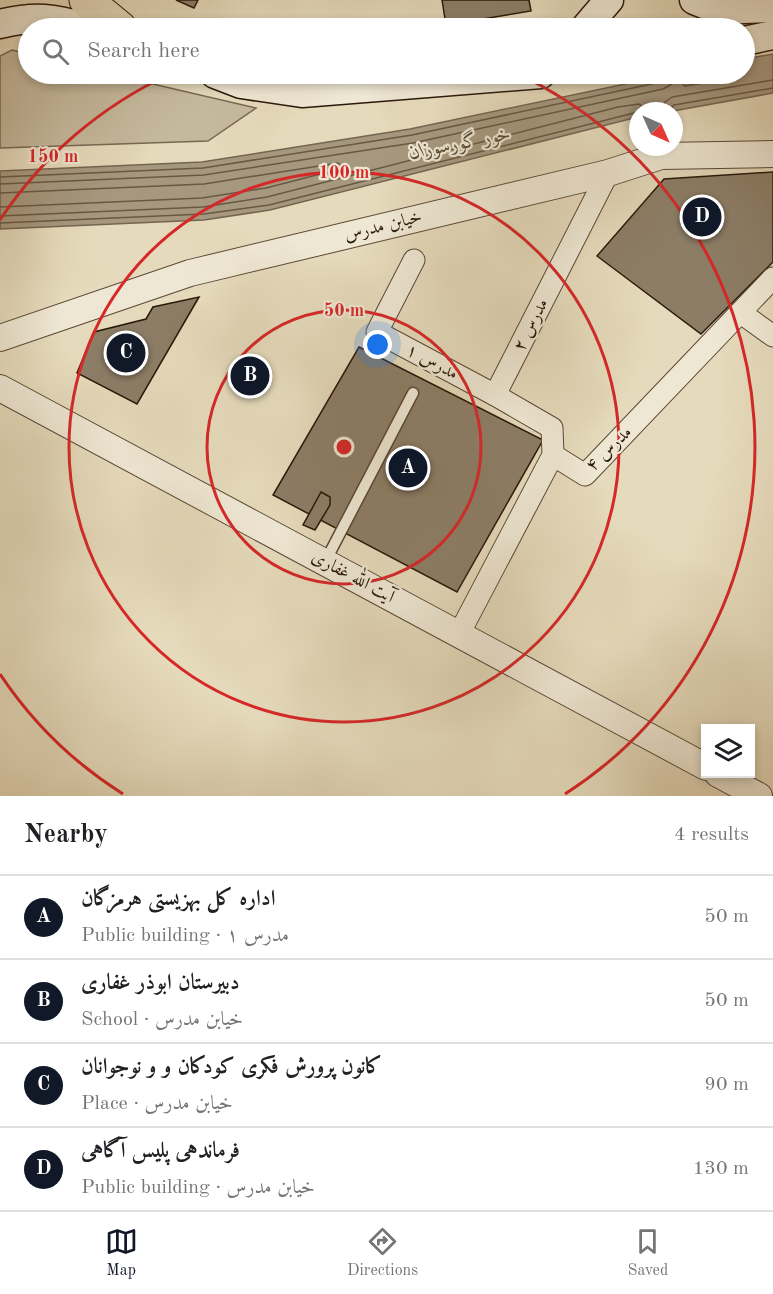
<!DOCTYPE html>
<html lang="en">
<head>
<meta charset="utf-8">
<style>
  body { margin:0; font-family:"Old Standard TT",Amiri,serif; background:#f6f6f6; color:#202124 }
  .controls { position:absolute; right:18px; bottom:18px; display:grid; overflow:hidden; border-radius:0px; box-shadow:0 3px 9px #0003 }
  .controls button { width:54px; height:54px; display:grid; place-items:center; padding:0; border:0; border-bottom:2px solid #e0e0e0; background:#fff; color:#202124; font:30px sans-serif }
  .compass { position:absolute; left:629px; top:102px; width:54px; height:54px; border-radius:50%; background:#fff; box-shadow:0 3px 9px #0003; rotate:135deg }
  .you { position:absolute; left:378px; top:345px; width:21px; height:21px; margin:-15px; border:4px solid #fff; border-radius:50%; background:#1a73e8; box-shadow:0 0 0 9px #1a73e833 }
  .badge { display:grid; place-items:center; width:39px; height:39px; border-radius:50%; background:#111827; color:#fff; font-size:20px; font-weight:700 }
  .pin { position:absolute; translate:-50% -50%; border:3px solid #fff; box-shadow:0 2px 6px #0006 }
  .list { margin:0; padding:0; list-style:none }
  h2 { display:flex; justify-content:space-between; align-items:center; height:78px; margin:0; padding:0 24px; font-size:26px }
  h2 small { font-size:20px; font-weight:400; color:#757577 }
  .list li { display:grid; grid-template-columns:39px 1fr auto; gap:18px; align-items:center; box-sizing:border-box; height:84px; padding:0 24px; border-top:2px solid #e0e0e0 }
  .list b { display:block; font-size:22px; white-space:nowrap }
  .list p { margin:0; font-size:20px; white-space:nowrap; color:#757577 }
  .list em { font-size:20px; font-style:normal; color:#757577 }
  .icon { flex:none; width:33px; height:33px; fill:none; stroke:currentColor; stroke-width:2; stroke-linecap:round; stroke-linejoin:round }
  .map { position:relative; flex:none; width:773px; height:796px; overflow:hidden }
  .search { position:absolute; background:#fff; box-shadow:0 3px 9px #0003; left:18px; right:18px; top:18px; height:66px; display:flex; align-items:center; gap:15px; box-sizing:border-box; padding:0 21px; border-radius:33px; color:#757577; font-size:22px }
  .sheet { height:414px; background:#fff }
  nav { display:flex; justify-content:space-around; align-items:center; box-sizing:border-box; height:84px; border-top:2px solid #e0e0e0; background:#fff; font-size:16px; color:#757577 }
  nav a { display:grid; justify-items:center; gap:3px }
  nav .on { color:#111827 }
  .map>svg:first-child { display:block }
</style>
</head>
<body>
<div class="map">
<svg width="773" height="796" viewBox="0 0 773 796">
  <rect width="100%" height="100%" fill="#e5dabb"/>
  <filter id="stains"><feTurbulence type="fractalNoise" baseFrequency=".00333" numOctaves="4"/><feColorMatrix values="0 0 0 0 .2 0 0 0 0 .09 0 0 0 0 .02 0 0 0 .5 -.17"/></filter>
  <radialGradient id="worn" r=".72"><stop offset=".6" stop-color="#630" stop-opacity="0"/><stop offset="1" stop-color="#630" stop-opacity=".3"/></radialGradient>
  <!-- green -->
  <path fill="#c5b99d" stroke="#786854" stroke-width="1.5" d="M12 50 28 54V74H110L256 108 208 141 0 148V56Z"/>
  <!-- water -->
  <path fill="#a6987f" stroke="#756550" stroke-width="1.5" d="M773 54V93L673 111H638V117L270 210 204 220 0 229V171L202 162 410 129 673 74H744L745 59Z"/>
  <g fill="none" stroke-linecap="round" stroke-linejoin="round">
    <!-- shore -->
    <g stroke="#685844" stroke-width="1.5">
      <path d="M683 74 682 83 685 86 727 79 729 74"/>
      <path d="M661 111 665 102 672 97 773 80"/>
      <path d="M668 111 674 105 773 88"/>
      <path d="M0 177 203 168 412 135 661 82 666 79 667 74"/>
      <path d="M0 184 204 175 413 143 663 89 672 84 674 74"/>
      <path d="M0 193 204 184 338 163 342 166 340 169 266 188 202 198 0 207"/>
      <path d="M0 216 203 207 267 197 618 107 639 104 649 111"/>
      <path d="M0 223 204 214 269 205 638 112"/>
    </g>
  </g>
  <!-- building -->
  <g fill="#8c7d66" stroke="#2b180a" stroke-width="1.5">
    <path d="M176 0H198L194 8Z"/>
    <path d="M442 0H529L531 11 446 25Z"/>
    <path d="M773 172V262L701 334 597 256 664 179Z"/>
    <path d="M199 297 137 404 77 373 94 332 146 319 153 307Z"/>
    <path d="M359 347 543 440 457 592 273 495Z"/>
    <path d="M321 492 330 497V505L315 530 303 525Z"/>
  </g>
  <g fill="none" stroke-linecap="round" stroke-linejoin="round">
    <defs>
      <path id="service" d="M325 562 413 393"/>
      <g id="minor">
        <path d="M414 260 377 332 495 395"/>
        <path d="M741 313 773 336"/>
        <path d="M553 455 585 475 773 278"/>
        <path d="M459 634 553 455 552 428 495 395 608 173"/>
      </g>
      <g id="tertiary">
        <path d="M0 338 190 273 608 173 661 156 773 154"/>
        <path d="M0 388 706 767"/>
        <path d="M718 774 759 796"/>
      </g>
      <g id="secondary">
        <path d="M694 0 719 10 773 8"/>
        <path d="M0 24C35 15 54 18 88 28"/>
        <path d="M585 28 609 0"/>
        <path d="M744 41 773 35"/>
        <path d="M215 74 241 84 302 93 541 74"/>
      </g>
      <path id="primary" d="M86 0 120 28"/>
    </defs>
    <!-- service casing -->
    <use href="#service" stroke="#5a4836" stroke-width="13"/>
    <!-- minor casing -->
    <use href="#minor" stroke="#5a4836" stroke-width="23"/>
    <!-- tertiary casing -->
    <use href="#tertiary" stroke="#5a4836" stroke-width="28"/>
    <!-- secondary casing -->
    <use href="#secondary" stroke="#2b180a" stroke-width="31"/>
    <!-- primary casing -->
    <use href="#primary" stroke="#2b180a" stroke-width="35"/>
    <!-- service -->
    <use href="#service" stroke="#eee7d3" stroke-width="10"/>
    <!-- minor -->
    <use href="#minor" stroke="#eee7d3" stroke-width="21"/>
    <!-- tertiary -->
    <use href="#tertiary" stroke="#eee7d3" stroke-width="26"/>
    <!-- secondary -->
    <use href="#secondary" stroke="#eee7d3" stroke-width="28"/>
    <!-- primary -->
    <use href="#primary" stroke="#e5dabb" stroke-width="33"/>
  </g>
  <!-- distance rings -->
  <g fill="none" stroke="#d62828" stroke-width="3">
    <circle cx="344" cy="447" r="137"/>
    <circle cx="344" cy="447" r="275"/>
    <path d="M123 794A412 412 0 0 1 0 674M0 220A412 412 0 0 1 170 74M518 74A412 412 0 0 1 565 794"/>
  </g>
  <g text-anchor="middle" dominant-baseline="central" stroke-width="4.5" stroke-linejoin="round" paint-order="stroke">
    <!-- street labels -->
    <g font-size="18" fill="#2b180a" stroke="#eee7d3">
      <text transform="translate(383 226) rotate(-14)">خیابن مدرس</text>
      <text transform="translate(531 325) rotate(-63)">مدرس ۲</text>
      <text transform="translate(432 362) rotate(28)">مدرس ۱</text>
      <text transform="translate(609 449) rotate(-44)">مدرس ۴</text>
      <text transform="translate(353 577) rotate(28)">آیت الله غفاری</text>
    </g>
    <!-- water labels -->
    <g font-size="20" font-style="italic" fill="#5c4b39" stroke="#eee7d3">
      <text transform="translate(460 144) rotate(-11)">خور گورسوزان</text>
    </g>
  </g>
  <circle cx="344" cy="447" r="9" fill="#d62828" stroke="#eee7d3" stroke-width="3"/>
  <g font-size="18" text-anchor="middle" font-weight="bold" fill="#d62828" stroke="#eee7d3" stroke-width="4.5" stroke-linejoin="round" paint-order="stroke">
    <text x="53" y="162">150 m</text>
    <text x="344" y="178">100 m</text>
    <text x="344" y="316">50 m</text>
  </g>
  <rect width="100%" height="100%" filter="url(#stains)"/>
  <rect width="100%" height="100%" fill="url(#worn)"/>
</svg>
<div class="controls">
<button><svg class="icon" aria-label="layers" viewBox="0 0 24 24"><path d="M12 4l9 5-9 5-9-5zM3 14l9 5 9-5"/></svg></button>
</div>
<svg class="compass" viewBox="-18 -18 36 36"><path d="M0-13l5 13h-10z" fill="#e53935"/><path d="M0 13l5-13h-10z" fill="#757577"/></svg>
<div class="you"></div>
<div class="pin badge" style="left:408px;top:468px">A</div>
<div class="pin badge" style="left:250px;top:376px">B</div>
<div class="pin badge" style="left:126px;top:353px">C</div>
<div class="pin badge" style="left:702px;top:217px">D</div>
<div class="search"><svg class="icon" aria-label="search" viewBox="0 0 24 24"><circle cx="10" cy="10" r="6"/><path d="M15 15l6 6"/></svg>Search here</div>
</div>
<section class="sheet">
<h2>Nearby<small>4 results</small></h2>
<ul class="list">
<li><span class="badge">A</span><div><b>اداره کل بهزیستی هرمزگان</b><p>Public building · مدرس ۱</p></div><em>50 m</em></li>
<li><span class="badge">B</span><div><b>دبیرستان ابوذر غفاری</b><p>School · خیابن مدرس</p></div><em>50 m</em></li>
<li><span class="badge">C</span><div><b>کانون پرورش فکری کودکان و و نوجوانان</b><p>Place · خیابن مدرس</p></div><em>90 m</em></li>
<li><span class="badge">D</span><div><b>فرماندهی پلیس آگاهی</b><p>Public building · خیابن مدرس</p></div><em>130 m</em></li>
</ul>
</section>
<nav>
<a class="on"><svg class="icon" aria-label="map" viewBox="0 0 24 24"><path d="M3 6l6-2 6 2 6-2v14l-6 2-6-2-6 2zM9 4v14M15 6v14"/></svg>Map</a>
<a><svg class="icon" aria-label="directions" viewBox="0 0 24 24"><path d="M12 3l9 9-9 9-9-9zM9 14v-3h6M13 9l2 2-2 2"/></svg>Directions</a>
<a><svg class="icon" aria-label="saved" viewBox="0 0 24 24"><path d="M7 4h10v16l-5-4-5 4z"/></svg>Saved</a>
</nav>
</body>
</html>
